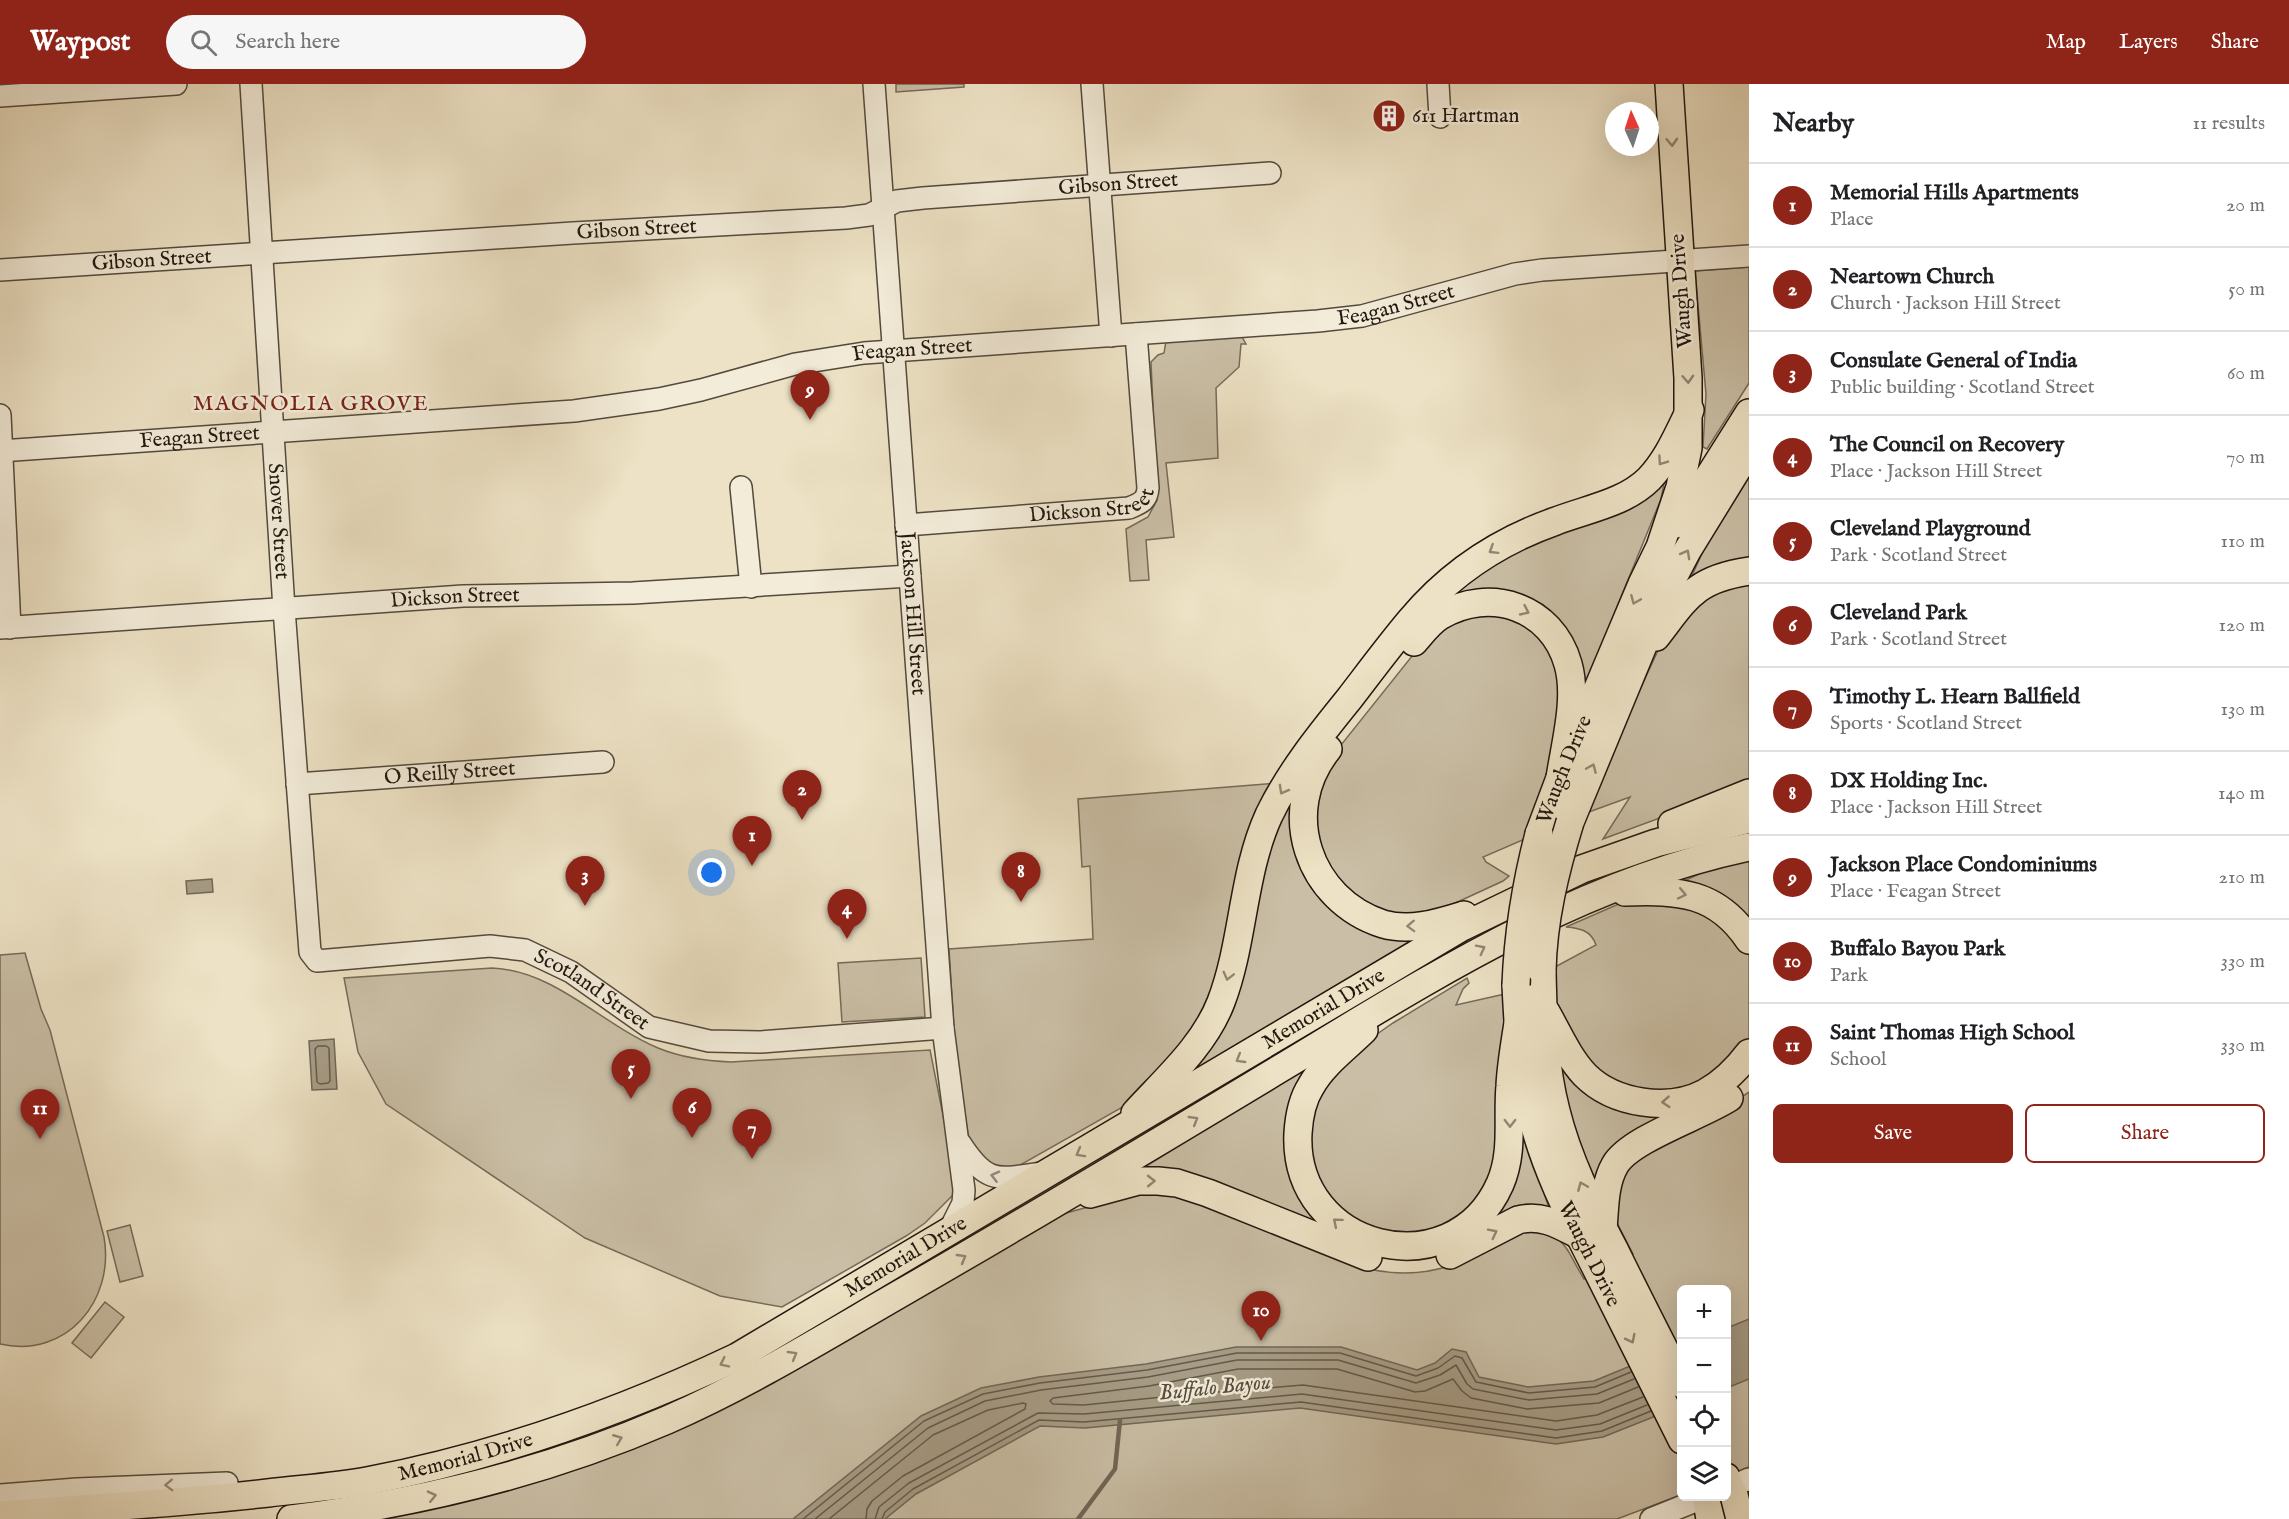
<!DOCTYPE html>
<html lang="en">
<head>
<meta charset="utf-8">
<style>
  body { margin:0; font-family:"IM FELL English",serif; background:#f6f6f6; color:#202124 }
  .controls { position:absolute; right:18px; bottom:18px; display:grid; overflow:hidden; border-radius:9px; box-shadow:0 6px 24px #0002 }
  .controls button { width:54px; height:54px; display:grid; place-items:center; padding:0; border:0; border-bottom:2px solid #e0e0e0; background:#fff; color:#202124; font:30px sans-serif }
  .compass { position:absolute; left:1605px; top:18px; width:54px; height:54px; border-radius:50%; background:#fff; box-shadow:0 6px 24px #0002; rotate:357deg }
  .you { position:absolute; left:712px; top:789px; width:21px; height:21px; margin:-15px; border:4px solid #fff; border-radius:50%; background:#1a73e8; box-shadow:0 0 0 9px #1a73e833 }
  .badge { display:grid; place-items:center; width:39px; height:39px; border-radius:50%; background:#8f2418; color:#fff; font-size:20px; font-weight:700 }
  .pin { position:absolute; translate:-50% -50px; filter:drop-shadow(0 2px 3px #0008) }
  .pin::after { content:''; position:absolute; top:32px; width:21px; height:18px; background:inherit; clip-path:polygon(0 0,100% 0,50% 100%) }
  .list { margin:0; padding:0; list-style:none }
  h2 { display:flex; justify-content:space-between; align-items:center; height:78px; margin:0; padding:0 24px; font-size:26px }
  h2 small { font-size:20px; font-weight:400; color:#757577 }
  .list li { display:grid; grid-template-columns:39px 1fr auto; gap:18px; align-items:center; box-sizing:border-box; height:84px; padding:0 24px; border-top:2px solid #e0e0e0 }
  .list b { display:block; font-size:22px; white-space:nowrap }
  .list p { margin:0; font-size:20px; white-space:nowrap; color:#757577 }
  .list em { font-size:20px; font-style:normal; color:#757577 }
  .actions { display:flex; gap:12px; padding:18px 24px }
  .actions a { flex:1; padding:14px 0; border:2px solid #8f2418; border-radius:9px; text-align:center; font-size:21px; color:#8f2418 }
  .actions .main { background:#8f2418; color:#fff }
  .icon { flex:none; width:33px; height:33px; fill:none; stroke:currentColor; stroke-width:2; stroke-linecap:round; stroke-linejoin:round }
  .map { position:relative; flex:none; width:1749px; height:1435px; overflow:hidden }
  header { display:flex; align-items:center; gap:36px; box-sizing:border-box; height:84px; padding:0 30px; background:#8f2418; color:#fff }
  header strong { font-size:28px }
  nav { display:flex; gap:33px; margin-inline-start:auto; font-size:21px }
  .search { width:420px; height:54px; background:#f6f6f6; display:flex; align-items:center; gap:15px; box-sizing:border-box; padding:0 21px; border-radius:33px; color:#757577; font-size:22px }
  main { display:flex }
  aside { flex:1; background:#fff }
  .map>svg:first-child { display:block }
</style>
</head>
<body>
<header>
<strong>Waypost</strong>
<div class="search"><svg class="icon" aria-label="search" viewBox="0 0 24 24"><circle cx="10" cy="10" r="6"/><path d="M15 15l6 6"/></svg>Search here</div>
<nav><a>Map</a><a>Layers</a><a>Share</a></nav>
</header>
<main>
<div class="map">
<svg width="1749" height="1435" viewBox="0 0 1749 1435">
  <rect width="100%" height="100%" fill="#ede2c5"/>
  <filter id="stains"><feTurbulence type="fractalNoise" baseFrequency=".00333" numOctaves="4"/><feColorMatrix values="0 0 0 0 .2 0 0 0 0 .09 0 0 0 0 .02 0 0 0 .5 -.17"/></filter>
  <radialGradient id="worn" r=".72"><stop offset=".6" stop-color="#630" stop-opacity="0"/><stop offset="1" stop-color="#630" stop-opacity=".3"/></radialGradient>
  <!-- green -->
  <g fill="#cabfa6" stroke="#756b5a" stroke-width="1.5">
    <path d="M896 0H964V3L896 8Z"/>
    <path d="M1749 183V299L1707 365 1703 363 1706 310 1695 187Z"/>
    <path d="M1242 253 1246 260H1241L1239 283 1216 304 1218 374 1166 379 1174 453 1146 456 1149 496 1130 497 1126 445 1148 433 1157 416 1151 278 1158 271 1164 269 1166 257Z"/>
    <path d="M1749 385V478L1690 496 1719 432Z"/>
    <path d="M1661 392H1664L1665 394 1661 415 1581 611C1576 603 1580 593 1578 584 1577 578 1574 572 1572 567 1553 525 1502 498 1457 516 1442 522 1430 531 1419 542L1314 675 1302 697 1298 710 1296 737 1298 763 1305 787 1337 827 1369 843 1402 849 1409 853 1407 860 1164 1006 1189 982 1221 939 1242 870 1261 773 1291 705 1317 666 1417 540 1461 495 1503 468 1531 453 1622 422 1643 409Z"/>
    <path d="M1749 492V701L1603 755 1630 713 1589 728 1588 718 1667 547 1681 526Z"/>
    <path d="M1482 525 1538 544 1564 590 1550 682 1526 752 1525 755 1483 773 1486 778 1509 792 1503 797 1438 827 1416 834 1352 819 1310 751 1309 734 1329 676 1432 547Z"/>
    <path d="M1277 699 1214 921 1152 999 1121 1024 1013 1085 991 1082 969 1057 955 962 949 865 1093 855 1090 782 1082 783 1078 715Z"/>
    <path d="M1749 773V844L1682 798 1703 788Z"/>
    <path d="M1678 814 1734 847 1749 870V955L1730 983 1677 1010 1612 1003 1562 947 1556 915 1555 883 1596 861C1591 846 1579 844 1566 843L1630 815Z"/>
    <path d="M25 869 41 925 50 946 104 1153C115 1216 67 1275 0 1260V871Z"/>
    <path d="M921 874 925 933 842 938 838 879Z"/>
    <path d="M492 884C556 887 601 940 658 964 680 973 706 977 731 978L930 966 958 1106 925 1139 906 1152 782 1223 720 1212 585 1154 386 1020 358 968 344 894Z"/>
    <path d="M1467 894 1469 899 1463 905 1456 921 1505 910 1504 1045 1484 1115 1421 1154 1347 1139 1304 1076 1314 1010 1370 955 1393 939Z"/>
    <path d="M1559 972 1582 998 1684 1023 1594 1098 1569 1037Z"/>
    <path d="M1313 978 1298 1014 1331 1145 1452 1158 1517 1045 1523 1047 1550 1127 1411 1172 1143 1084Z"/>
    <path d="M1749 1008V1383L1727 1392 1726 1206H1682L1681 1411 1617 1435H374L551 1391 1059 1131 1139 1109 1174 1110 1365 1184C1433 1201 1471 1173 1530 1144 1571 1157 1563 1161 1584 1195L1633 1170 1618 1141 1616 1133 1618 1106 1632 1076 1716 1031Z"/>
    <path d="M130 1141 143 1192 120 1198 107 1147Z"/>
    <path d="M105 1218 124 1233 91 1274 72 1259Z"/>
  </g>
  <!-- water -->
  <g fill="#a79d87" stroke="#716757" stroke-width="1.5">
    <path d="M212 795 213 808 187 810 186 797Z"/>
    <path d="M334 955 337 1005 312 1006 309 957Z"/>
    <path d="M1749 1235V1295L1727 1304V1244Z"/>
    <path d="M1681 1261V1322L1603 1353 1556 1360 1300 1324 1085 1344 1040 1342 916 1410 885 1435H793L921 1332 981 1304 1039 1293 1146 1280 1236 1263H1341L1417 1286 1435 1279 1452 1265 1466 1268 1479 1293 1528 1303 1594 1297Z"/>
  </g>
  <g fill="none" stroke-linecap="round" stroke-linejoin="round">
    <!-- shore -->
    <g stroke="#645a4b" stroke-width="1.5">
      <path d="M318 962H326L329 964 330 997 328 999 320 1000 317 998 315 965Z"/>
      <path d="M1638 1303 1599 1319 1527 1325 1471 1314 1462 1307 1453 1295 1425 1307 1415 1308 1337 1285H1238L1149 1302 1053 1314 1050 1317 1053 1320 1084 1321 1182 1311 1303 1301 1556 1337 1597 1331 1643 1313"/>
      <path d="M803 1435 924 1337 983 1310 1040 1299 1147 1286 1237 1269H1340L1416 1292 1438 1284 1455 1272 1462 1274 1476 1298 1529 1309 1595 1303 1631 1288"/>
      <path d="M815 1435 928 1344 985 1317 1041 1306 1148 1293 1237 1276H1338L1416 1299 1440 1291 1456 1281 1467 1300 1473 1305 1529 1316 1597 1310 1634 1295"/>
      <path d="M829 1435 933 1351 988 1326 1023 1319 1026 1320 1025 1325 903 1392 872 1417 867 1425 866 1435"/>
      <path d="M875 1435 879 1423 909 1399 1038 1329 1084 1330 1302 1310 1556 1346 1600 1340 1647 1321"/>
      <path d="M882 1435 885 1428 913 1405 1039 1336 1084 1338 1301 1318 1556 1354 1602 1347 1651 1327"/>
    </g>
    <!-- stream -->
    <path stroke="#716757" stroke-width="4.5" d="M1078 1435 1115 1385 1120 1336"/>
    <defs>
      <g id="minor">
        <path id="s1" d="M251 0 284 525 310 868 317 877 490 862 525 866 571 888 649 943 709 957 760 958 943 944"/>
        <path id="s2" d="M874 0 943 944 964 1106 963 1119 948 1149"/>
        <path d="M1092 0 1111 252"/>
        <path d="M1438 0 1440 33"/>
        <path d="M0 12 176 0"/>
        <path id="s3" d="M0 186 573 149 846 134 869 131 897 117 923 114 1270 89"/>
        <path d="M0 331 10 544"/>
        <path id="s4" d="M0 367 574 327 659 315 701 306 795 280 864 269 1318 237 1362 232 1515 190 1542 186 1749 172"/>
        <path d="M741 403 751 503"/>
        <path id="s5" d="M906 441 1129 424C1141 419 1147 417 1148 404L1136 250"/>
        <path id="s6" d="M0 544 463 512 633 509 910 492"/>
        <path id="s7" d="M297 700 603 678"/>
        <path d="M960 1059C987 1101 997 1095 1042 1089"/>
        <path d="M1726 1405 1749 1395"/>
        <path d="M0 1411 77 1405 227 1399"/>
        <path d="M1651 1435 1708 1412"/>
      </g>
      <g id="major">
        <path d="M1676 440 1703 402 1749 329"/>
        <path d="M1656 553C1687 513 1695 495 1749 487"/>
        <path d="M1414 558C1422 549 1430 538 1440 532 1490 502 1552 523 1568 580 1578 614 1565 660 1560 694"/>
        <path d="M1328 665C1278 727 1308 816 1383 840 1410 848 1438 839 1464 831"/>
        <path d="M1570 738 1664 511 1687 467 1749 366"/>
        <path d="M1672 740 1749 709"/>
        <path id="s8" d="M1539 750 1560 694 1642 500 1660 463 1680 403 1688 364V294L1669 0"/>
        <path d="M1625 808C1679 806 1717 808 1749 856"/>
        <path d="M1542 887C1543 934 1544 981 1556 1027 1568 1076 1591 1121 1614 1165 1636 1210 1659 1255 1682 1300"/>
        <path id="s9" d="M1516 901C1518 945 1521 989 1532 1032 1547 1091 1573 1138 1600 1192 1627 1246 1654 1301 1682 1356"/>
        <path d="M1546 928C1558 949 1568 973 1585 991 1614 1020 1669 1028 1705 1009 1723 999 1737 985 1749 969"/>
        <path d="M1364 946C1347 963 1323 980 1311 1002 1302 1016 1299 1033 1298 1049 1292 1166 1452 1207 1500 1100 1514 1068 1507 1035 1510 1002 1511 981 1515 959 1518 939"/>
        <path d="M1135 1029C1166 995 1204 962 1221 918 1244 858 1242 790 1269 731 1290 688 1319 652 1349 615 1369 589 1389 562 1410 537 1449 490 1499 457 1556 437 1587 425 1625 419 1649 395 1668 375 1678 350 1690 326"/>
        <path d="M1090 1110 1138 1097H1158L1177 1099 1208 1109 1368 1173"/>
        <path d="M1603 1144C1605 1124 1604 1100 1615 1081 1630 1055 1701 1032 1729 1014"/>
        <path d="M1450 1171 1518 1136C1540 1130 1558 1140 1577 1150"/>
        <path d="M1726 1393 1734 1411"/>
        <path d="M1706 1412 1710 1435"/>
        <path id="s10" d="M0 1431C89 1424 179 1419 268 1409 301 1405 334 1403 367 1397 498 1372 617 1330 737 1273L1462 843 1582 785 1656 759 1749 735"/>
        <path d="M291 1435C421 1419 547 1388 667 1336 749 1300 825 1253 903 1208 1030 1135 1155 1060 1281 984 1429 895 1577 799 1749 763"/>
        <path d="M1717 1435 1749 1422"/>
      </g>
    </defs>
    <!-- minor casing -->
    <use href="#minor" stroke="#534a3c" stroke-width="24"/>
    <!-- major casing -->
    <use href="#major" stroke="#20170f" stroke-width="30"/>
    <!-- minor -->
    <use href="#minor" stroke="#f3ecd9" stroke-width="21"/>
    <!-- major -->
    <use href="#major" stroke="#ede2c5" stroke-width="27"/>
    <defs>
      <g id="major-bridge">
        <path d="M1542 887C1543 836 1555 787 1570 738"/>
        <path d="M1516 901C1518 849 1526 800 1539 750"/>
        <path d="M1734 1411 1740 1435"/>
      </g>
    </defs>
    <!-- major-bridge casing -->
    <use href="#major-bridge" stroke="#20170f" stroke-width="30" stroke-linecap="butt"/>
    <!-- major-bridge -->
    <use href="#major-bridge" stroke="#ede2c5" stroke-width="27"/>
  </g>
  <!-- one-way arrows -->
  <defs><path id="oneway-chevron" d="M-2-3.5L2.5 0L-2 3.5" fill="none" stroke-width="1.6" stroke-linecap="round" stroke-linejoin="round" transform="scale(1.5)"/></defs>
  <g stroke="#918773">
    <use href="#oneway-chevron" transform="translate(1672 58) rotate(87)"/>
    <use href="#oneway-chevron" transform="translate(1688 295) rotate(87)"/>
    <use href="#oneway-chevron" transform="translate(1662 377) rotate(125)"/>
    <use href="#oneway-chevron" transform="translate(1493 466) rotate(148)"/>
    <use href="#oneway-chevron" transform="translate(1686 470) rotate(-61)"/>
    <use href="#oneway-chevron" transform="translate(1635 516) rotate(113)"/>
    <use href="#oneway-chevron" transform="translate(1525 527) rotate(25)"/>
    <use href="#oneway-chevron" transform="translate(1592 684) rotate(-67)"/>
    <use href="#oneway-chevron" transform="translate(1283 706) rotate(119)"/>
    <use href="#oneway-chevron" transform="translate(1682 810) rotate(12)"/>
    <use href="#oneway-chevron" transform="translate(1411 842) rotate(178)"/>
    <use href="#oneway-chevron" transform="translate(1481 865) rotate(-27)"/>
    <use href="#oneway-chevron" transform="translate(1228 892) rotate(104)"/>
    <use href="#oneway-chevron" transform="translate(1240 975) rotate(149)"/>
    <use href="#oneway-chevron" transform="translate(1666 1018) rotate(176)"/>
    <use href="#oneway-chevron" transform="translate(1194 1036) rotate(-31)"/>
    <use href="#oneway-chevron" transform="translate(1510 1039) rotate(90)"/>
    <use href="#oneway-chevron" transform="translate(1080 1069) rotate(151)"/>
    <use href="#oneway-chevron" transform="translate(1151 1097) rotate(-1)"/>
    <use href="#oneway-chevron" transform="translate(1582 1102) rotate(-113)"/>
    <use href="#oneway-chevron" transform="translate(1337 1138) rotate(-140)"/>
    <use href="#oneway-chevron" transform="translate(1493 1149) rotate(-27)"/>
    <use href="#oneway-chevron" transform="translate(962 1174) rotate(-30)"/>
    <use href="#oneway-chevron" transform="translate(1631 1255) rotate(63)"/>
    <use href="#oneway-chevron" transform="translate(793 1271) rotate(-30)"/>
    <use href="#oneway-chevron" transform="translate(724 1279) rotate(154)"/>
    <use href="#oneway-chevron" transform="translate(618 1355) rotate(-22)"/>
    <use href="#oneway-chevron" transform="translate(432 1412) rotate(-13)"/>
  </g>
  <g stroke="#948c7e">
    <use href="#oneway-chevron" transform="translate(995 1092) rotate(-166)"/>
    <use href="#oneway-chevron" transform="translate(169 1401) rotate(178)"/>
  </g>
  <!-- icons -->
  <defs>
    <symbol id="building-disc" viewBox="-11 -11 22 22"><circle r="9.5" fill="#8f2418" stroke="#f3ecd9"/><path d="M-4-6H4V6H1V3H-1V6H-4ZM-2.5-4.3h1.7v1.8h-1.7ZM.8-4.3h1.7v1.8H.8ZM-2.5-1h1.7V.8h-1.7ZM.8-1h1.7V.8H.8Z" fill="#fff"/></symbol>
  </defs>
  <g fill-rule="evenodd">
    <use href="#building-disc" x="1370" y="13" width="38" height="38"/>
  </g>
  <g text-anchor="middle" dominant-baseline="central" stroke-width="5" stroke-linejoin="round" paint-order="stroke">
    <!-- poi labels -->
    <g font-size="21" fill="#20170f" stroke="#f3ecd9" text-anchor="start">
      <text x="1412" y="32">611 Hartman</text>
    </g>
    <!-- street labels -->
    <g font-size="21" fill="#20170f" stroke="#f3ecd9">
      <text stroke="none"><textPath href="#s3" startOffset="1124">Gibson Street</textPath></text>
      <text stroke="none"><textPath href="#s3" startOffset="638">Gibson Street</textPath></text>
      <text stroke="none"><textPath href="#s3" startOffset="152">Gibson Street</textPath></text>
      <text transform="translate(1682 207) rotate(-94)">Waugh Drive</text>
      <text stroke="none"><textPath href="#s4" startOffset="1406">Feagan Street</textPath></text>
      <text stroke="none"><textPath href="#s4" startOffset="920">Feagan Street</textPath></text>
      <text stroke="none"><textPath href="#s4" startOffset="200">Feagan Street</textPath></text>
      <text stroke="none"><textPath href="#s5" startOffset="188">Dickson Street</textPath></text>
      <text stroke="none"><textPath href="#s1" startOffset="438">Snover Street</textPath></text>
      <text stroke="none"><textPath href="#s6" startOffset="456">Dickson Street</textPath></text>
      <text stroke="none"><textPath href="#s2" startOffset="531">Jackson Hill Street</textPath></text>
      <text stroke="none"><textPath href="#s8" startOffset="69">Waugh Drive</textPath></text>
      <text stroke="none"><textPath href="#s7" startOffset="153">O Reilly Street</textPath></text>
      <text stroke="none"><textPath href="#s1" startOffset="1168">Scotland Street</textPath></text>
      <text stroke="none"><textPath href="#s10" startOffset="1442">Memorial Drive</textPath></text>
      <text stroke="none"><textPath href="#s9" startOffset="282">Waugh Drive</textPath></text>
      <text stroke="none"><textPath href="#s10" startOffset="956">Memorial Drive</textPath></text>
      <text stroke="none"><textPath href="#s10" startOffset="470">Memorial Drive</textPath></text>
    </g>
    <!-- neighbourhood labels -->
    <g font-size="22" letter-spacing="1.5" fill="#7a1f14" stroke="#f3ecd9">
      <text x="311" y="320">MAGNOLIA GROVE</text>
    </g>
    <!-- water labels -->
    <g font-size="22" font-style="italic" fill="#564d3f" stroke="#f3ecd9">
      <text transform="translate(1215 1304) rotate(-6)">Buffalo Bayou</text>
    </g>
  </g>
  <rect width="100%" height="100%" filter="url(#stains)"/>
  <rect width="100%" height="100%" fill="url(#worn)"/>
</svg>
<div class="controls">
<button>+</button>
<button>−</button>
<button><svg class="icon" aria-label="locate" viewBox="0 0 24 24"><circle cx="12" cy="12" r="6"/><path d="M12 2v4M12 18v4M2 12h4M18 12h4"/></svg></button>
<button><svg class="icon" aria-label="layers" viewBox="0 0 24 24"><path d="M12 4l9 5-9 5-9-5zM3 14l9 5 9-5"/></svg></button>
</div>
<svg class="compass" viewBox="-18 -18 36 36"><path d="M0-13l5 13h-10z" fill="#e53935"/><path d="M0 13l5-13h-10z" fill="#757577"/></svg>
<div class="you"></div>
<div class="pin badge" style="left:752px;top:782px">1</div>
<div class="pin badge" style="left:802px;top:736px">2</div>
<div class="pin badge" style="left:585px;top:822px">3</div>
<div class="pin badge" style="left:847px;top:855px">4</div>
<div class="pin badge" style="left:631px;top:1015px">5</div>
<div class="pin badge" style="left:692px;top:1054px">6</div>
<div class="pin badge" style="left:752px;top:1075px">7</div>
<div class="pin badge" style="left:1021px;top:818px">8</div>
<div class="pin badge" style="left:810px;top:336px">9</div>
<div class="pin badge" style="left:1261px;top:1257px">10</div>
<div class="pin badge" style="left:40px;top:1055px">11</div>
</div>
<aside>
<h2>Nearby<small>11 results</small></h2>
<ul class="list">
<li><span class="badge">1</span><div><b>Memorial Hills Apartments</b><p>Place</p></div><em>20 m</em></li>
<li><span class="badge">2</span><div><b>Neartown Church</b><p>Church · Jackson Hill Street</p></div><em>50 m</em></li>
<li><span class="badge">3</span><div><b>Consulate General of India</b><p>Public building · Scotland Street</p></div><em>60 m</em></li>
<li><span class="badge">4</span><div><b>The Council on Recovery</b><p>Place · Jackson Hill Street</p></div><em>70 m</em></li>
<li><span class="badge">5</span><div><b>Cleveland Playground</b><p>Park · Scotland Street</p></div><em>110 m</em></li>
<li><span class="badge">6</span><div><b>Cleveland Park</b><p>Park · Scotland Street</p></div><em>120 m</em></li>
<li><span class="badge">7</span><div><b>Timothy L. Hearn Ballfield</b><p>Sports · Scotland Street</p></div><em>130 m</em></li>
<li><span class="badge">8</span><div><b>DX Holding Inc.</b><p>Place · Jackson Hill Street</p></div><em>140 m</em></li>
<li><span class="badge">9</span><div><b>Jackson Place Condominiums</b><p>Place · Feagan Street</p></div><em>210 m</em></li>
<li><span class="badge">10</span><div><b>Buffalo Bayou Park</b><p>Park</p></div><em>330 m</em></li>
<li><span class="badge">11</span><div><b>Saint Thomas High School</b><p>School</p></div><em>330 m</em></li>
</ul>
<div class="actions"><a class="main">Save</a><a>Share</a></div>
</aside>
</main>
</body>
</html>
